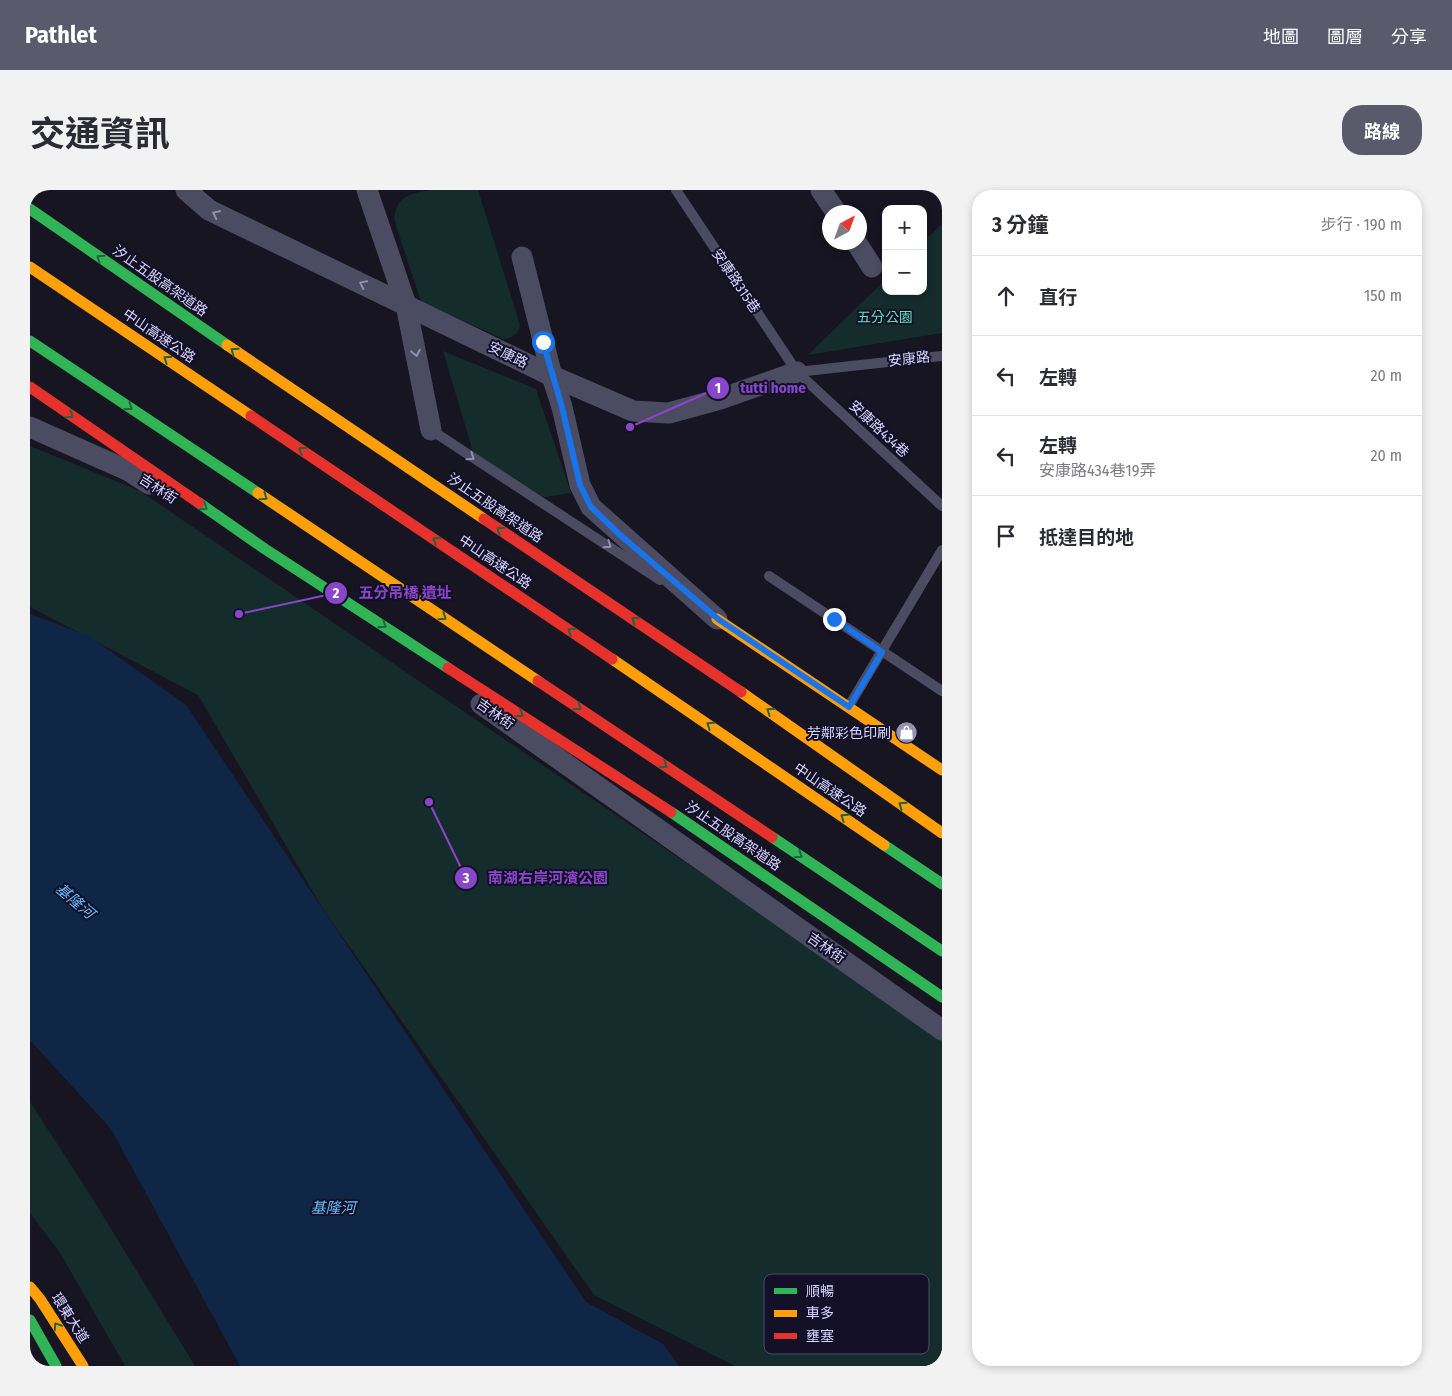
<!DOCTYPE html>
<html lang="zh-TW">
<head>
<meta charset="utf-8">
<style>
  body { margin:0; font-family:"Fira Sans Condensed","Noto Sans TC",sans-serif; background:#f2f2f3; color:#2b2b33 }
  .controls { position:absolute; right:15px; top:15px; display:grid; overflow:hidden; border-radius:10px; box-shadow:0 2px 8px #0003 }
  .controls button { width:45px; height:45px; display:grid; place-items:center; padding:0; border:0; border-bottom:1px solid #e1e1e2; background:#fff; color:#2b2b33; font:25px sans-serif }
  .compass { position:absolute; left:792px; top:15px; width:45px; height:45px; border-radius:50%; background:#fff; box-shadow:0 2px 8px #0003; rotate:41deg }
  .stop { position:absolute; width:15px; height:15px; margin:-11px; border:4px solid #1a73e8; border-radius:50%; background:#fff }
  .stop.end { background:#1a73e8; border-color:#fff; box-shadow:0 1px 5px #0008 }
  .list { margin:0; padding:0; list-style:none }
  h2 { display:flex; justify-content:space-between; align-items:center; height:65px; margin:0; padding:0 20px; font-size:21px }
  h2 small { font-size:16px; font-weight:400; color:#7c7c81 }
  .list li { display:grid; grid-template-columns:32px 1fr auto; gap:15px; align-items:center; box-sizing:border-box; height:80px; padding:0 20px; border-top:1px solid #e1e1e2 }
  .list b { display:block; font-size:19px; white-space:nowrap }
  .list p { margin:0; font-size:16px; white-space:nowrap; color:#7c7c81 }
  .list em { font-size:16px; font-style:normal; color:#7c7c81 }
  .icon { flex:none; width:28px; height:28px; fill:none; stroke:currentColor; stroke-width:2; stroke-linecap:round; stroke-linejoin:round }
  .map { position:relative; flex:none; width:912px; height:1176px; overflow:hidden; border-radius:20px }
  header { display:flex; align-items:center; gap:30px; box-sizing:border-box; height:70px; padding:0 25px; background:#5b596c; color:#fff }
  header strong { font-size:24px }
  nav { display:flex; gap:28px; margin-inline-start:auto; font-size:18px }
  .intro { display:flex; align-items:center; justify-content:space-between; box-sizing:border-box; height:120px; padding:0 30px }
  h1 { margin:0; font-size:35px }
  .button { padding:12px 22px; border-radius:20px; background:#5b596c; color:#fff; font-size:18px; font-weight:700 }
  main { display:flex; gap:30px; padding:0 30px }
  aside { flex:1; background:#fff; border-radius:20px; box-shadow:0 2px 8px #0003 }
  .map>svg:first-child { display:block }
</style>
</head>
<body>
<header>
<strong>Pathlet</strong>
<nav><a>地圖</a><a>圖層</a><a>分享</a></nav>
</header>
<div class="intro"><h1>交通資訊</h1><a class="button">路線</a></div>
<main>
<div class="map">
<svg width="912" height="1176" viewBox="0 0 912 1176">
  <rect width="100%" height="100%" fill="#171522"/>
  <!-- green -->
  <g fill="#142c2c">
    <path d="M400 0H448L490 135C488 143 483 148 474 149L391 112 364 29C367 5 380 4 400 0Z"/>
    <path d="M912 34V143L778 165 856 89V101H893V52Z"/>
    <path d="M413 161 506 199 541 303 515 307 506 306 443 262Z"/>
    <path d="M0 256 110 301 912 847V1176H705L564 1105 293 719 168 505 0 417Z"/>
    <path d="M0 912 59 1003 165 1176H95L29 1061 0 1023Z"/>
  </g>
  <!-- water -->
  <path fill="#102647" d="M0 424 59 446 156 515 556 1112 633 1154 649 1176H210L81 939 0 850Z"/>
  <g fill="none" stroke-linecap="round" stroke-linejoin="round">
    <!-- lane -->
    <g stroke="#4b4b62" stroke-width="10">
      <path d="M646 0 767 182 912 316"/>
      <path d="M767 182 912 166"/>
      <path d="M401 240 630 390"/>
      <path d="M739 386 912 501"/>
      <path d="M819 516 912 360"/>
    </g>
    <!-- street -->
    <g stroke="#4b4b62" stroke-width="21">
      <path d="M156 0 179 20 522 186 603 221 639 223 690 209 767 182"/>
      <path d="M337 0 376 115 401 240"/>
      <path d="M791 0 806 22"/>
      <path d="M826 52 842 77"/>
      <path d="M492 67 522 186 532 217 550 295 561 317 687 429"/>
      <path d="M0 237 99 281 119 294"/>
      <path d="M451 514 912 840"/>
    </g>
    <!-- fast -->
    <g stroke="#30b455" stroke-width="11">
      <path d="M0 19 197 155"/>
      <path d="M0 151 228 303"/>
      <path d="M169 313 235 359 418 478"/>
      <path d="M641 622 912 807"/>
      <path d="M742 647 912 761"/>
      <path d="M854 655 912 694"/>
      <path d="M0 1130 26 1176"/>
    </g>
    <!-- slow -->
    <g stroke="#ff9f0a" stroke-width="11">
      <path d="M0 77 221 226"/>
      <path d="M197 155 454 329"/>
      <path d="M228 303 508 491"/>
      <path d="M687 429 912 580"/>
      <path d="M582 469 854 655"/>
      <path d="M711 502 912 643"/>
      <path d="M0 1097 10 1109 53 1176"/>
    </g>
    <!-- jam -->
    <g stroke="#e5322d" stroke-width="11">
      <path d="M0 197 169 313"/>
      <path d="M221 226 582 469"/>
      <path d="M454 329 711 502"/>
      <path d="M418 478 641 622"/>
      <path d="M508 491 742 647"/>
    </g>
  </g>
  <!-- one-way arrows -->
  <defs><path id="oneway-chevron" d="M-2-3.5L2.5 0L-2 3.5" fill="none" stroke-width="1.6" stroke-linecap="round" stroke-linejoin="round" transform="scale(1.25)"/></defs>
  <g stroke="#9290b0">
    <use href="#oneway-chevron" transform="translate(186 24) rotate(-154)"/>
    <use href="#oneway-chevron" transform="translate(333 94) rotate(-154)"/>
    <use href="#oneway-chevron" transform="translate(386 163) rotate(79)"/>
    <use href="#oneway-chevron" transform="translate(441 267) rotate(34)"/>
    <use href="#oneway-chevron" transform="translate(578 355) rotate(34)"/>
  </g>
  <g stroke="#22623e">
    <use href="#oneway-chevron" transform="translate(70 68) rotate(-145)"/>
    <use href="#oneway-chevron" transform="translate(204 161) rotate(-145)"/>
    <use href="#oneway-chevron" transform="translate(137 169) rotate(-146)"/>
    <use href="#oneway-chevron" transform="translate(99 217) rotate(34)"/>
    <use href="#oneway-chevron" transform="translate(40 225) rotate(34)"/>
    <use href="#oneway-chevron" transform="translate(272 260) rotate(-146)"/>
    <use href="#oneway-chevron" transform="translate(234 307) rotate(34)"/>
    <use href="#oneway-chevron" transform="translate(174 317) rotate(34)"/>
    <use href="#oneway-chevron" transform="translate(470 340) rotate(-146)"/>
    <use href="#oneway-chevron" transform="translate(406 350) rotate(-146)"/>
    <use href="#oneway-chevron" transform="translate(413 427) rotate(34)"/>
    <use href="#oneway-chevron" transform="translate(605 430) rotate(-146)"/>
    <use href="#oneway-chevron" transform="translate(353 435) rotate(33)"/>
    <use href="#oneway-chevron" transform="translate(541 441) rotate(-146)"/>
    <use href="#oneway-chevron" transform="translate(548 517) rotate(34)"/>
    <use href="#oneway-chevron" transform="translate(740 521) rotate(-146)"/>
    <use href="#oneway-chevron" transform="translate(490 524) rotate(33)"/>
    <use href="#oneway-chevron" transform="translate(680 535) rotate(-146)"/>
    <use href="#oneway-chevron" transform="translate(634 575) rotate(34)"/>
    <use href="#oneway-chevron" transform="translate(872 615) rotate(-145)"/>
    <use href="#oneway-chevron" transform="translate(814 627) rotate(-146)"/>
    <use href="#oneway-chevron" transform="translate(769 665) rotate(34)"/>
    <use href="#oneway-chevron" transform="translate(27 1136) rotate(-123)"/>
  </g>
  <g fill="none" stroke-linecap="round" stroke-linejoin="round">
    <!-- route -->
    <path stroke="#1a73e8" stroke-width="6" d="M513 152 532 217 550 295 561 317 589 344 688 429 819 517 852 462 804 429"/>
  </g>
  <!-- icons -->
  <defs>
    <symbol id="shop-disc" viewBox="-11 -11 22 22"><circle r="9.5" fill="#9592b1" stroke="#131027"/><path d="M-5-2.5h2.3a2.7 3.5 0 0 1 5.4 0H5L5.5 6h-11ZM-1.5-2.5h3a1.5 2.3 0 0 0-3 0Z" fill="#fff"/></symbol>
  </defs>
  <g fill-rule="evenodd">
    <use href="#shop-disc" x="864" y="530" width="25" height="25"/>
  </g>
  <g text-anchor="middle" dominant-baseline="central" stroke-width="4" stroke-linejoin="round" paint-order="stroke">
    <!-- street labels -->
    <g font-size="14" fill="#d9d6fe" stroke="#131027">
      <text transform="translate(130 91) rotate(35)">汐止五股高架道路</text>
      <text transform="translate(706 91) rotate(56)">安康路315巷</text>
      <text transform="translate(129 146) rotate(34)">中山高速公路</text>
      <text transform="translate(478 165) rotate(26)">安康路</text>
      <text transform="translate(879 169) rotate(-6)">安康路</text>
      <text transform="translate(849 239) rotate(43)">安康路434巷</text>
      <text transform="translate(128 299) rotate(33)">吉林街</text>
      <text transform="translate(465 318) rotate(34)">汐止五股高架道路</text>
      <text transform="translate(465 372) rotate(34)">中山高速公路</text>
      <text transform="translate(465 524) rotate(35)">吉林街</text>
      <text transform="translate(800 600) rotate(34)">中山高速公路</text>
      <text transform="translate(703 646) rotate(34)">汐止五股高架道路</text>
      <text transform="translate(796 758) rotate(35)">吉林街</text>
      <text transform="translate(40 1128) rotate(57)">環東大道</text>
    </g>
    <!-- park labels -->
    <g font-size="14" fill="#63deba" stroke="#131027">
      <text x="855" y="127">五分公園</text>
    </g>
    <!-- poi labels -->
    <g font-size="14" fill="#d9d6fe" stroke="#131027" text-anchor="end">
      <text x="861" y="543">芳鄰彩色印刷</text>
    </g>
    <!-- water labels -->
    <g font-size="15" font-style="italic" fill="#67bdfc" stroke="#131027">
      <text transform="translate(45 711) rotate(40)">基隆河</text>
      <text x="303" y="1018">基隆河</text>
    </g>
  </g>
  <!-- legend -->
  <rect x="734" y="1084" width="165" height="80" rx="8" fill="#131027" stroke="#4e4b68" stroke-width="1"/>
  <rect x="744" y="1098" width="23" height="6" fill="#30b455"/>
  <rect x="744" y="1120" width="23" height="7" fill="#ff9f0a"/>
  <rect x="744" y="1143" width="23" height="6" fill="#e5322d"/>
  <g font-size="14" fill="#d9d6fe">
    <text x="776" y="1106">順暢</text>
    <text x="776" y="1128">車多</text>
    <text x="776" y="1151">壅塞</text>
  </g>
  <!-- callouts -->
  <path fill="none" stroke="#8946c8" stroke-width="2" d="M600 237L688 198M209 424L306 403M399 612L436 688"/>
  <g fill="#8946c8" stroke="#131027" stroke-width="2">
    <circle cx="600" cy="237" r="5"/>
    <circle cx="209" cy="424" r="5"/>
    <circle cx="399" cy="612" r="5"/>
    <circle cx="688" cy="198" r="12"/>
    <circle cx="306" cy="403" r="12"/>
    <circle cx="436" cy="688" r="12"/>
  </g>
  <g font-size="15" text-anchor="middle" font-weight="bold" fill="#fff">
    <text x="688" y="203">1</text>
    <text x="306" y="408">2</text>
    <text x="436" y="693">3</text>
  </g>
  <g font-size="15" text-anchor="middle" font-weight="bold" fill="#8946c8" stroke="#131027" stroke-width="4" stroke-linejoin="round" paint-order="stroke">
    <text x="743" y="203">tutti home</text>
    <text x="375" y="408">五分吊橋 遺址</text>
    <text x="518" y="693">南湖右岸河濱公園</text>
  </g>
</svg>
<div class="controls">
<button>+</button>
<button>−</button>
</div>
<svg class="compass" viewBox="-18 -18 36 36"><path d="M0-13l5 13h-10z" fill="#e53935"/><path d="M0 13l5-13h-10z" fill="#7c7c81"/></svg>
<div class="stop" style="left:513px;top:152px"></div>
<div class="stop end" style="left:804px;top:429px"></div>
</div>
<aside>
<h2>3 分鐘<small>步行 · 190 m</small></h2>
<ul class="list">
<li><svg class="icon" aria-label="ahead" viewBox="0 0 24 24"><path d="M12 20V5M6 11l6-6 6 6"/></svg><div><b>直行</b></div><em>150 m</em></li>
<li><svg class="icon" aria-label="left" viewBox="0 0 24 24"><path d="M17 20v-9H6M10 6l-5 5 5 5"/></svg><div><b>左轉</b></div><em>20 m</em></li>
<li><svg class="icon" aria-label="left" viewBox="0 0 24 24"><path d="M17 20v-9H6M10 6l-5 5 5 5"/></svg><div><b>左轉</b><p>安康路434巷19弄</p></div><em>20 m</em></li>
<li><svg class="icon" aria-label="arrive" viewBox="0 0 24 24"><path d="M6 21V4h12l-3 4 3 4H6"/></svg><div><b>抵達目的地</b></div></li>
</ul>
</aside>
</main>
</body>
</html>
